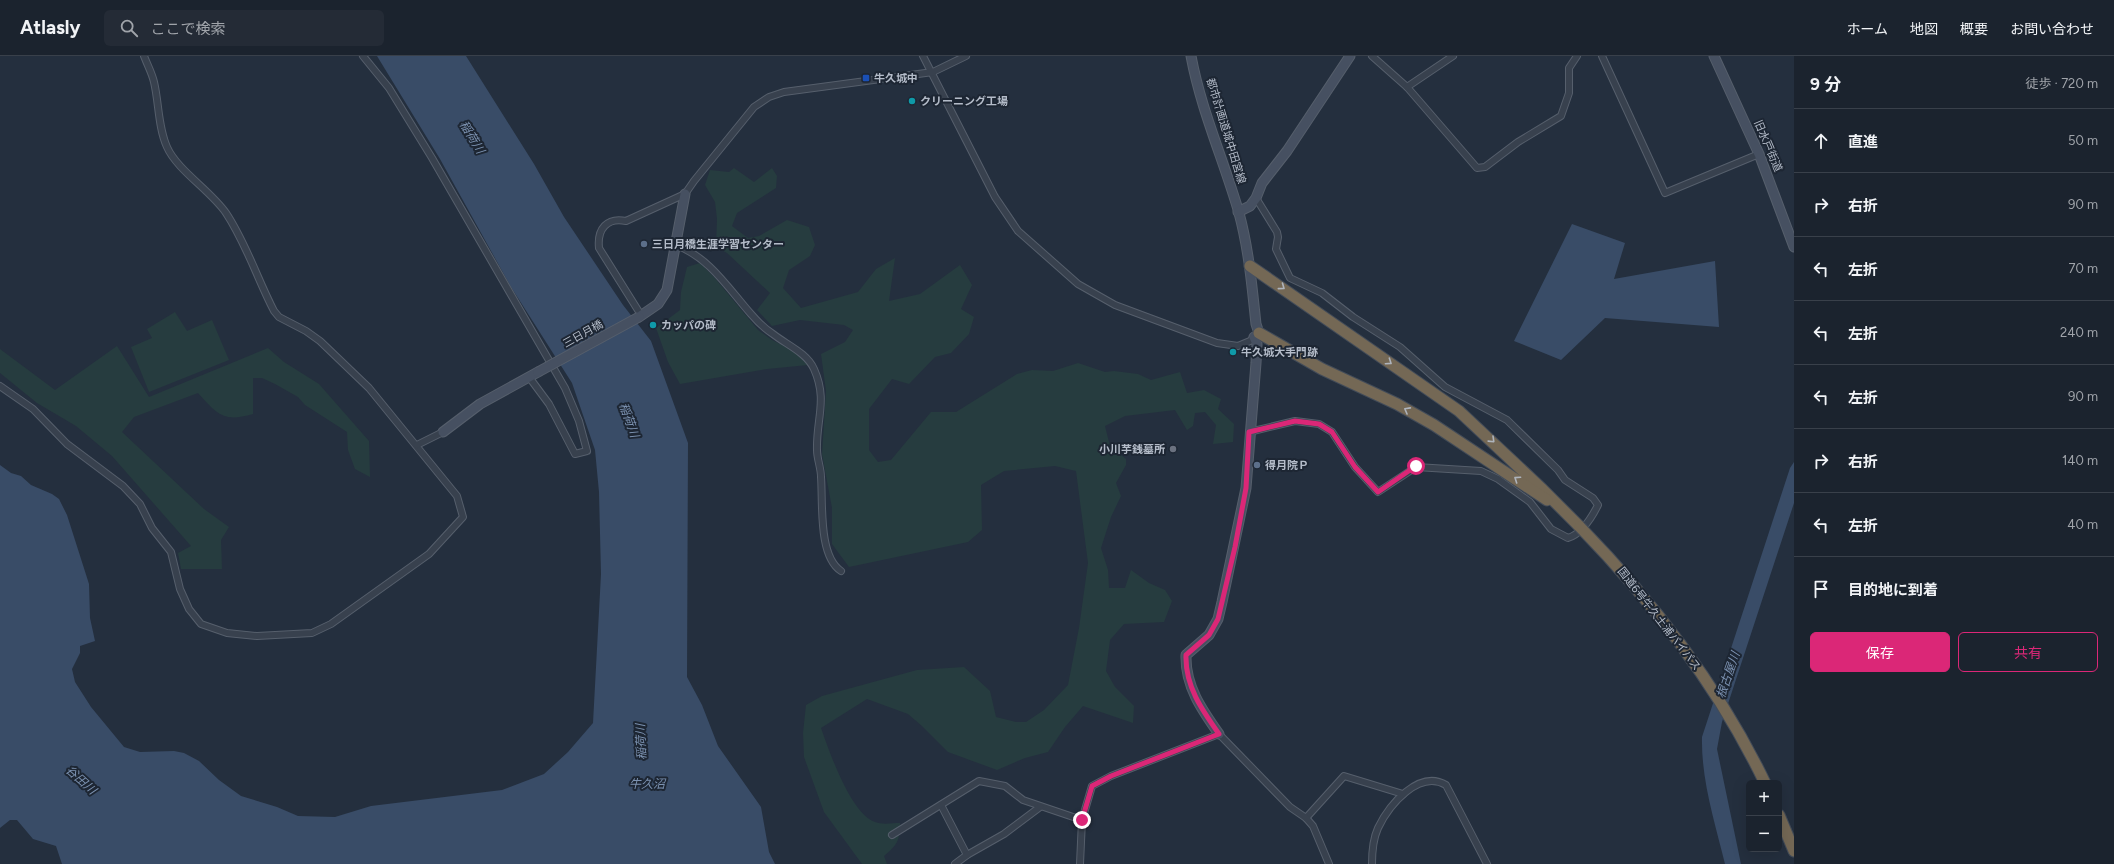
<!DOCTYPE html>
<html lang="ja">
<head>
<meta charset="utf-8">
<style>
  body { margin:0; font-family:Figtree,"Noto Sans JP",sans-serif; background:#242b36; color:#f1f3f6 }
  .controls { position:absolute; right:12px; bottom:12px; display:grid; overflow:hidden; border-radius:6px; box-shadow:0 4px 16px #0002 }
  .controls button { width:36px; height:36px; display:grid; place-items:center; padding:0; border:0; border-bottom:1px solid #39404a; background:#1b232e; color:#f1f3f6; font:20px sans-serif }
  .stop { position:absolute; width:12px; height:12px; margin:-9px; border:3px solid #db2777; border-radius:50%; background:#fff }
  .stop.end { background:#db2777; border-color:#fff; box-shadow:0 1px 4px #0008 }
  .list { margin:0; padding:0; list-style:none }
  h2 { display:flex; justify-content:space-between; align-items:center; height:52px; margin:0; padding:0 16px; font-size:17px }
  h2 small { font-size:13px; font-weight:400; color:#a0a4aa }
  .list li { display:grid; grid-template-columns:26px 1fr auto; gap:12px; align-items:center; box-sizing:border-box; height:64px; padding:0 16px; border-top:1px solid #39404a }
  .list b { display:block; font-size:15px; white-space:nowrap }
  .list em { font-size:13px; font-style:normal; color:#a0a4aa }
  .actions { display:flex; gap:8px; padding:12px 16px }
  .actions a { flex:1; padding:9px 0; border:1px solid #db2777; border-radius:6px; text-align:center; font-size:14px; color:#db2777 }
  .actions .main { background:#db2777; color:#fff }
  .icon { flex:none; width:22px; height:22px; fill:none; stroke:currentColor; stroke-width:2; stroke-linecap:round; stroke-linejoin:round }
  .map { position:relative; flex:none; width:1794px; height:808px; overflow:hidden }
  header { display:flex; align-items:center; gap:24px; box-sizing:border-box; height:56px; padding:0 20px; background:#1b232e; border-bottom:1px solid #39404a }
  header strong { font-size:19px }
  nav { display:flex; gap:22px; margin-inline-start:auto; font-size:14px }
  .search { width:280px; height:36px; background:#242b36; display:flex; align-items:center; gap:10px; box-sizing:border-box; padding:0 14px; border-radius:6px; color:#a0a4aa; font-size:15px }
  main { display:flex }
  aside { flex:1; background:#1b232e }
  .map>svg:first-child { display:block }
</style>
</head>
<body>
<header>
<strong>Atlasly</strong>
<div class="search"><svg class="icon" aria-label="search" viewBox="0 0 24 24"><circle cx="10" cy="10" r="6"/><path d="M15 15l6 6"/></svg>ここで検索</div>
<nav><a>ホーム</a><a>地図</a><a>概要</a><a>お問い合わせ</a></nav>
</header>
<main>
<div class="map">
<svg width="1794" height="808" viewBox="0 0 1794 808">
  <rect width="100%" height="100%" fill="#242f3e"/>
  <!-- green -->
  <g fill="#263c3f">
    <path d="M734 112 754 126 772 112 777 120 776 132 737 157 732 170 748 182 759 180 787 164 809 171 815 189 810 200 789 214 783 232 801 252 858 236 876 213 895 202 889 245 920 238 960 209 972 229 961 253 974 261 969 278 951 297 935 301 909 328 892 323 869 353V394L878 406 891 404 931 356H956L1017 318 1032 314 1053 315 1078 307 1105 316 1114 315 1138 318 1151 324 1180 316 1187 337 1204 334 1221 343 1218 353 1234 368 1233 386 1213 388 1216 369 1205 356 1195 357 1193 370 1187 374 1175 354 1125 360 1105 370 1110 390 1126 403V409L1116 427 1121 440 1111 461 1101 492 1108 514 1109 532H1125L1131 514 1149 527 1165 534 1172 545 1164 566 1124 568 1110 584 1106 615 1115 631 1134 650 1133 667 1083 650 1065 671 1048 696 1025 702 997 714 948 696 922 670 908 658 867 643 821 672C829 695 851 758 875 766 882 769 893 767 900 767 900 785 897 789 884 800L887 808H862L824 756 804 701 803 677 806 649 822 640 917 614 964 611 990 635 996 661 1016 666H1026L1044 654 1068 629 1079 572 1088 507 1076 415 1055 410 1004 415 981 429 982 474 968 486 849 511 832 488V452L822 398 826 335 821 298 845 286 853 274 844 269 800 264 772 270 757 254 770 237 727 197 716 191 717 163 715 146 705 129 710 114 729 116Z"/>
    <path d="M700 207 714 221 758 274 772 284 792 294 808 309 767 313 680 328 668 306 656 272 680 254 681 236 687 211Z"/>
    <path d="M175 256 187 275 212 264 229 304 149 336 131 291 152 282 147 273Z"/>
    <path d="M117 290 149 341 268 292 284 306 319 328 369 385 370 421 355 413 348 394 347 376 305 349 298 341 275 328 262 322H253V358C223 367 217 358 198 337L134 361 122 376 204 453 229 471 221 484 222 513H181L178 497 191 490 112 400 76 370 37 347 0 317V293L55 334Z"/>
  </g>
  <!-- water -->
  <g fill="#394c67">
    <path d="M377 0H466L534 108 564 161 623 249 651 285 688 387 687 621 702 649 718 690 761 751 769 796 775 808H62L56 790 33 783 17 764H10L0 772V409L11 417 21 420 31 429 52 438 59 443 67 459 89 528 90 562 95 585 80 590V597L72 613 75 626 91 651 124 691 140 696 174 695 184 697 199 705 219 724 241 740 277 751 298 760 335 761 371 750 502 734 544 718 568 696 593 667 601 518 599 436 595 394 572 327 511 231 440 103Z"/>
    <path d="M1572 168 1625 187 1614 223 1715 205 1719 271 1605 262 1561 304 1514 285Z"/>
    <path d="M1794 406V447L1722 666 1717 693 1741 808H1725C1715 767 1701 724 1702 681L1790 412Z"/>
  </g>
  <g fill="none" stroke-linecap="round" stroke-linejoin="round">
    <defs>
      <g id="street">
        <path d="M363 0 389 32 432 102 565 332 579 365 587 395 575 398 549 348 529 321"/>
        <path d="M923 0 995 141 1018 175 1078 228 1115 249 1217 287 1238 290 1250 285 1256 279"/>
        <path d="M1372 0 1407 31 1477 112 1485 111 1518 86 1561 60 1569 37V12L1577 0"/>
        <path d="M1602 0 1665 137 1759 98"/>
        <path d="M1407 31 1453 0"/>
        <path d="M676 189C710 202 728 232 751 258 757 265 765 273 773 278 787 289 807 297 814 313 828 344 816 363 817 394 817 403 821 412 821 421 823 446 818 500 841 515"/>
        <path d="M641 259 599 192C597 173 607 161 626 165L685 138 694 125 754 51 769 41 784 36 933 16 966 0"/>
        <path d="M0 330 33 353 67 388 123 430 140 448 152 472 171 496 180 533 189 553 201 568 227 577 257 580 312 577 331 568 429 498 463 461 457 440 369 332 320 285 306 275 279 261 274 255C257 222 246 187 226 157 211 135 177 114 167 91 158 71 159 47 154 26 152 17 147 8 144 0"/>
        <path d="M1249 376 1295 365 1319 368 1332 376 1355 411 1378 436 1416 411 1481 415 1498 423 1530 446 1551 473 1568 482C1581 478 1592 461 1598 449L1593 442 1565 424 1558 414 1507 364 1445 331 1400 291 1353 261 1322 237 1290 222 1276 193 1278 181 1277 176 1256 142"/>
        <path d="M417 389 443 376"/>
        <path d="M941 749 967 799"/>
        <path d="M1306 762 1344 720 1403 738"/>
        <path d="M892 779 979 725 1005 730 1023 744 1082 764"/>
        <path d="M955 808 967 799 1004 778 1040 751"/>
        <path d="M1080 808 1082 764 1092 730 1111 720 1219 678 1290 751 1306 762 1313 770 1329 808"/>
        <path d="M1372 808C1372 796 1373 783 1378 772 1389 749 1419 713 1446 729L1487 808"/>
      </g>
      <g id="secondary">
        <path d="M1191 0C1201 54 1224 105 1239 157 1249 194 1252 231 1256 268L1259 277"/>
        <path d="M1714 0 1759 98 1794 191"/>
        <path d="M1238 156 1250 150 1256 142 1262 127 1287 95 1350 0"/>
        <path d="M639 261 658 248 667 234 685 138"/>
        <path d="M443 376 480 348 538 316"/>
        <path d="M1219 678C1202 654 1185 630 1186 599L1209 579 1218 563 1222 546 1246 432 1256 307 1257 288 1254 281"/>
      </g>
      <g id="highway">
        <path d="M1250 210 1459 355 1541 432 1580 471"/>
        <path d="M1259 277 1322 313 1397 348 1434 369 1547 444"/>
        <path d="M1779 759 1794 795"/>
      </g>
    </defs>
    <!-- street casing -->
    <use href="#street" stroke="#565f6c" stroke-width="8"/>
    <!-- secondary casing -->
    <use href="#secondary" stroke="#565f6c" stroke-width="11"/>
    <!-- highway casing -->
    <use href="#highway" stroke="#434c59" stroke-width="13"/>
    <!-- street -->
    <use href="#street" stroke="#38414e" stroke-width="6"/>
    <!-- secondary -->
    <use href="#secondary" stroke="#465061" stroke-width="9"/>
    <!-- highway -->
    <use href="#highway" stroke="#746855" stroke-width="11"/>
    <defs>
      <path id="secondary-bridge" d="M538 316 639 261"/>
      <path id="highway-bridge" d="M1580 471C1654 547 1719 631 1765 727"/>
    </defs>
    <!-- secondary-bridge casing -->
    <use href="#secondary-bridge" stroke="#565f6c" stroke-width="11" stroke-linecap="butt"/>
    <!-- highway-bridge casing -->
    <use href="#highway-bridge" stroke="#434c59" stroke-width="13" stroke-linecap="butt"/>
    <!-- secondary-bridge -->
    <use href="#secondary-bridge" stroke="#465061" stroke-width="9"/>
    <!-- highway-bridge -->
    <use href="#highway-bridge" stroke="#746855" stroke-width="11"/>
  </g>
  <!-- one-way arrows -->
  <defs><path id="oneway-chevron" d="M-2-3.5L2.5 0L-2 3.5" fill="none" stroke-width="1.6" stroke-linecap="round" stroke-linejoin="round"/></defs>
  <g stroke="#aeb4bd">
    <use href="#oneway-chevron" transform="translate(1282 231) rotate(36)"/>
    <use href="#oneway-chevron" transform="translate(1389 306) rotate(34)"/>
    <use href="#oneway-chevron" transform="translate(1407 354) rotate(-151)"/>
    <use href="#oneway-chevron" transform="translate(1492 384) rotate(44)"/>
    <use href="#oneway-chevron" transform="translate(1517 423) rotate(-146)"/>
  </g>
  <g fill="none" stroke-linecap="round" stroke-linejoin="round">
    <!-- route -->
    <path stroke="#db2777" stroke-width="5" d="M1082 764 1092 730 1111 720 1219 678C1202 654 1185 630 1186 599L1209 579 1218 563 1235 491 1246 432 1249 376 1295 365 1319 368 1332 376 1355 411 1378 436 1416 410"/>
  </g>
  <!-- markers -->
  <rect fill="#1a4fb4" stroke="#1d2633" stroke-width="1.5" x="862" y="18" width="8" height="8" rx="2"/>
  <g fill="#0f9aa8" stroke="#1d2633" stroke-width="1.5">
    <circle cx="912" cy="45" r="4"/>
    <circle cx="653" cy="269" r="4"/>
    <circle cx="1233" cy="296" r="4"/>
  </g>
  <g fill="#5c6f8a" stroke="#1d2633" stroke-width="1.5">
    <circle cx="644" cy="188" r="4"/>
    <circle cx="1257" cy="409" r="4"/>
  </g>
  <circle fill="#6b7280" stroke="#1d2633" stroke-width="1.5" cx="1173" cy="393" r="4"/>
  <g text-anchor="middle" dominant-baseline="central" stroke-width="4" stroke-linejoin="round" paint-order="stroke">
    <!-- poi labels -->
    <g font-size="11" font-weight="bold" fill="#b4bcc9" stroke="#1d2633" text-anchor="start">
      <text x="874" y="22">牛久城中</text>
      <text x="920" y="45">クリーニング工場</text>
      <text x="652" y="188">三日月橋生涯学習センター</text>
      <text x="661" y="269">カッパの碑</text>
      <text x="1241" y="296">牛久城大手門跡</text>
      <text x="1165" y="393" text-anchor="end">小川芋銭墓所</text>
      <text x="1265" y="409">得月院Ｐ</text>
    </g>
    <!-- street labels -->
    <g font-size="11" fill="#b4bcc9" stroke="#1d2633">
      <text transform="translate(1226 75) rotate(73)">都市計画道城中田宮線</text>
      <text transform="translate(1768 90) rotate(67)">旧水戸街道</text>
      <text transform="translate(583 278) rotate(-29)">三日月橋</text>
      <text transform="translate(1659 563) rotate(52)">国道6号牛久土浦バイパス</text>
    </g>
    <!-- water labels -->
    <g font-size="12" font-style="italic" fill="#7c92b1" stroke="#1d2633">
      <text transform="translate(472 81) rotate(59)">稲荷川</text>
      <text transform="translate(629 364) rotate(70)">稲荷川</text>
      <text transform="translate(1728 619) rotate(-71)">根古屋川</text>
      <text transform="translate(641 686) rotate(-92)">稲荷川</text>
      <text transform="translate(81 724) rotate(42)">谷田川</text>
      <text x="647" y="728">牛久沼</text>
    </g>
  </g>
</svg>
<div class="controls">
<button>+</button>
<button>−</button>
</div>
<div class="stop" style="left:1416px;top:410px"></div>
<div class="stop end" style="left:1082px;top:764px"></div>
</div>
<aside>
<h2>9 分<small>徒歩 · 720 m</small></h2>
<ul class="list">
<li><svg class="icon" aria-label="ahead" viewBox="0 0 24 24"><path d="M12 20V5M6 11l6-6 6 6"/></svg><div><b>直進</b></div><em>50 m</em></li>
<li><svg class="icon" aria-label="right" viewBox="0 0 24 24"><path d="M7 20v-9h11M14 6l5 5-5 5"/></svg><div><b>右折</b></div><em>90 m</em></li>
<li><svg class="icon" aria-label="left" viewBox="0 0 24 24"><path d="M17 20v-9H6M10 6l-5 5 5 5"/></svg><div><b>左折</b></div><em>70 m</em></li>
<li><svg class="icon" aria-label="left" viewBox="0 0 24 24"><path d="M17 20v-9H6M10 6l-5 5 5 5"/></svg><div><b>左折</b></div><em>240 m</em></li>
<li><svg class="icon" aria-label="left" viewBox="0 0 24 24"><path d="M17 20v-9H6M10 6l-5 5 5 5"/></svg><div><b>左折</b></div><em>90 m</em></li>
<li><svg class="icon" aria-label="right" viewBox="0 0 24 24"><path d="M7 20v-9h11M14 6l5 5-5 5"/></svg><div><b>右折</b></div><em>140 m</em></li>
<li><svg class="icon" aria-label="left" viewBox="0 0 24 24"><path d="M17 20v-9H6M10 6l-5 5 5 5"/></svg><div><b>左折</b></div><em>40 m</em></li>
<li><svg class="icon" aria-label="arrive" viewBox="0 0 24 24"><path d="M6 21V4h12l-3 4 3 4H6"/></svg><div><b>目的地に到着</b></div></li>
</ul>
<div class="actions"><a class="main">保存</a><a>共有</a></div>
</aside>
</main>
</body>
</html>
